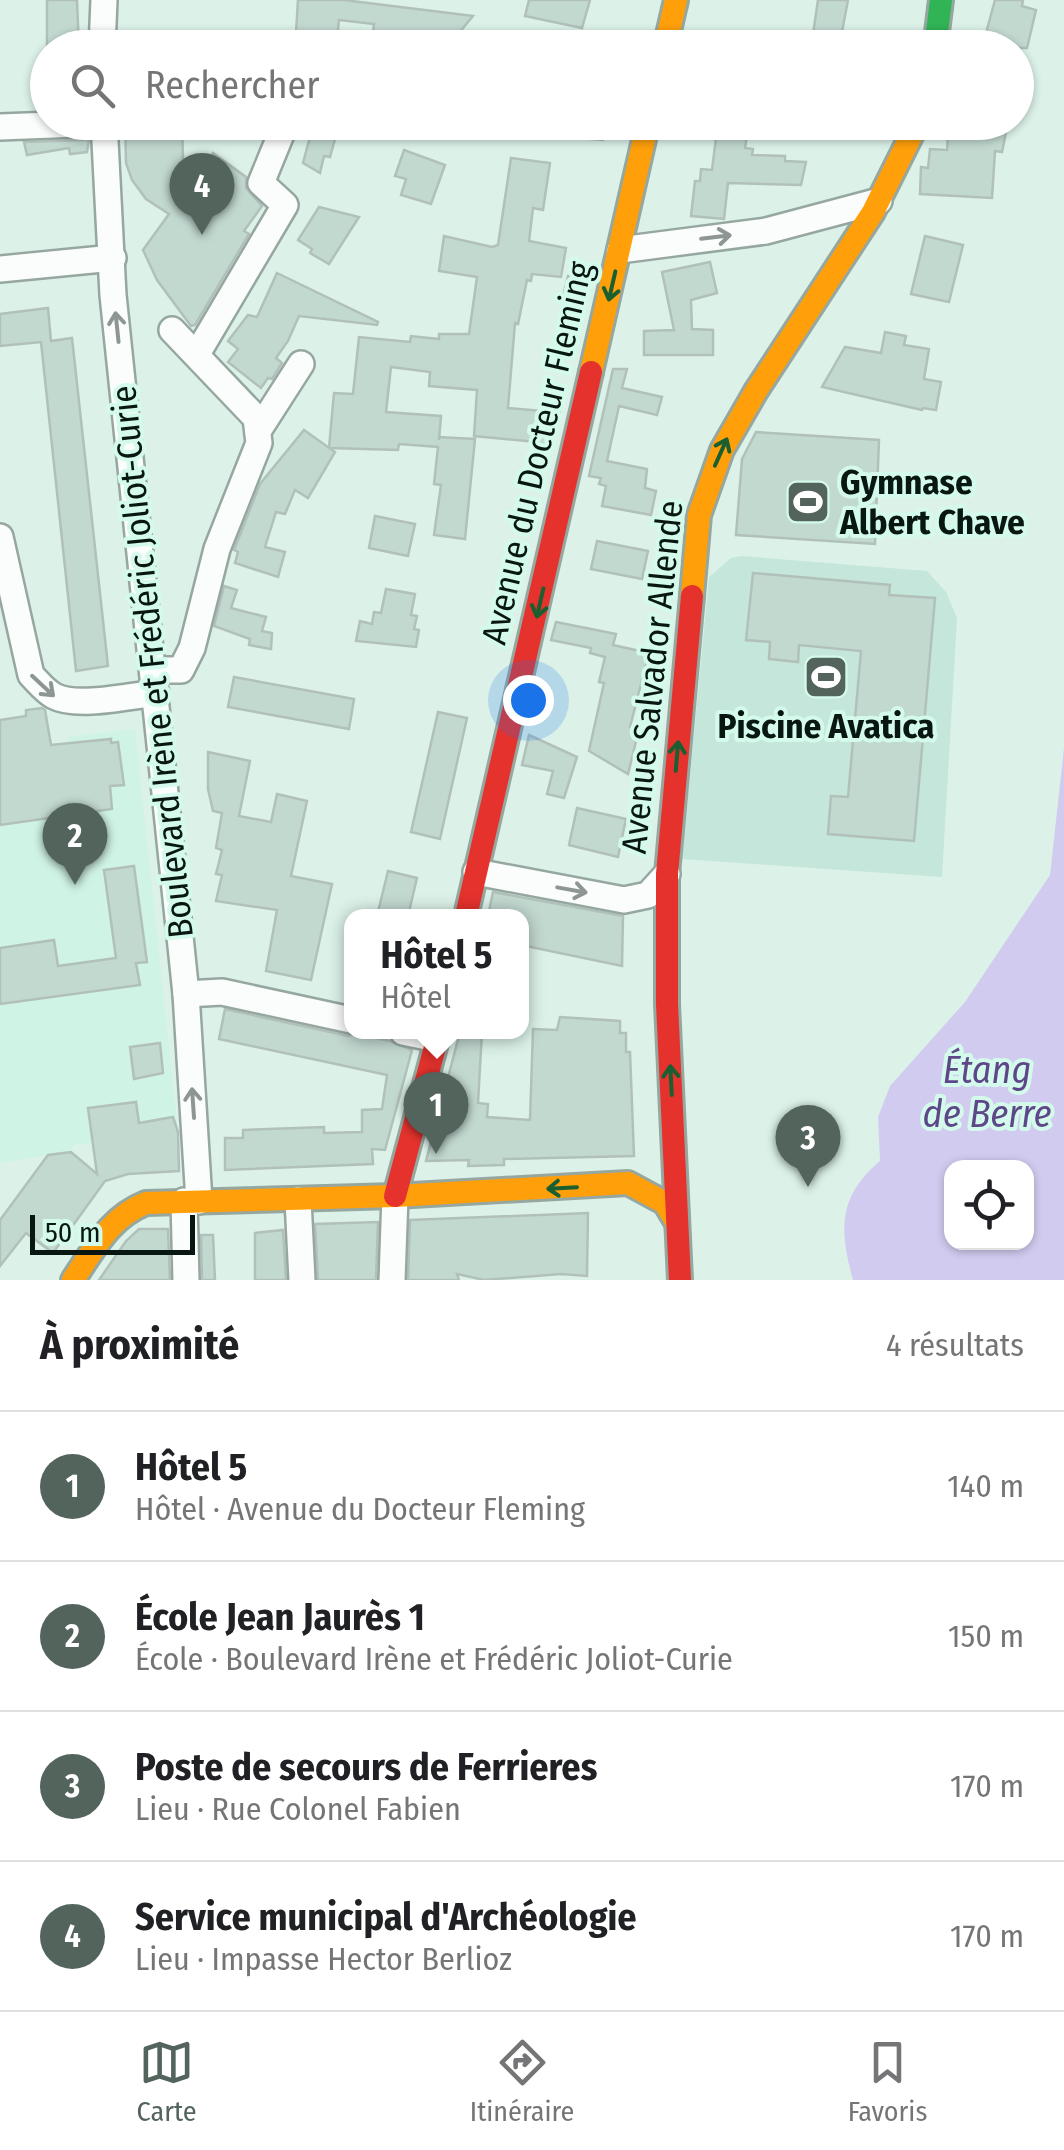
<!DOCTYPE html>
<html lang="fr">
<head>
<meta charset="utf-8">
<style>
  body { margin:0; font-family:"Fira Sans Condensed",sans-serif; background:#f2f2f2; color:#202124 }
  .controls { position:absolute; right:30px; bottom:30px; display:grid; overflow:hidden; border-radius:20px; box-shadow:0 2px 8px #0004 }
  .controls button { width:90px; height:90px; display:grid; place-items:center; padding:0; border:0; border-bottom:2px solid #e0e0e0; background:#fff; color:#202124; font:50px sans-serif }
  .scale { position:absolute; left:30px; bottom:25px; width:165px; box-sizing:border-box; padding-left:10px; border:5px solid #091712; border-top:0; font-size:28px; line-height:35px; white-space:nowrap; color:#091712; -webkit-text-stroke:8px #d4faeb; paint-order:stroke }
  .you { position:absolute; left:528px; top:700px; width:35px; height:35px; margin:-25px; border:8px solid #fff; border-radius:50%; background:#1a73e8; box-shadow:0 0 0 15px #1a73e833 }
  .badge { display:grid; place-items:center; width:65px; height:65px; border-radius:50%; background:#53645d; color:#fff; font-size:32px; font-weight:700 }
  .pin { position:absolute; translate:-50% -82px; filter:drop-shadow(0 2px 5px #0008) }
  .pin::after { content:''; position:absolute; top:52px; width:35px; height:30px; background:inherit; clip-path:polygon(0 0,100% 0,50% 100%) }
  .popup { position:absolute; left:344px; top:909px; width:185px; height:130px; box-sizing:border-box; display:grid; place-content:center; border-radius:20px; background:#fff; filter:drop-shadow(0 2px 8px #0005); font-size:32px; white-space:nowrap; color:#757577 }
  .popup b { font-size:38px; color:#202124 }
  .popup::after { content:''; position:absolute; left:50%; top:100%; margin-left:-20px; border:20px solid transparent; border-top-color:#fff }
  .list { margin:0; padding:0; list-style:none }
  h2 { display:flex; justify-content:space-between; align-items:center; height:130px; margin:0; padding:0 40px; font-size:42px }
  h2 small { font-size:32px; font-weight:400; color:#757577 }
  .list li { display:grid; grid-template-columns:65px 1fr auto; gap:30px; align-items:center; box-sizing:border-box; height:150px; padding:0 40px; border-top:2px solid #e0e0e0 }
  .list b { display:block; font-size:38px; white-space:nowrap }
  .list p { margin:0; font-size:32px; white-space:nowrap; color:#757577 }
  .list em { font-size:32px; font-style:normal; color:#757577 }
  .icon { flex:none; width:55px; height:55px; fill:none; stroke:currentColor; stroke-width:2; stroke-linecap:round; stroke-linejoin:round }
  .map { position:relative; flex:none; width:1064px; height:1280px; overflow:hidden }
  .search { position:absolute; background:#fff; box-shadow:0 2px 8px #0004; left:30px; right:30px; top:30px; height:110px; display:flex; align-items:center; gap:25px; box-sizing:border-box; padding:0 35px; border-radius:55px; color:#757577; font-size:38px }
  .sheet { height:730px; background:#fff }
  nav { display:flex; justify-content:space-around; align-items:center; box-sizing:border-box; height:140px; border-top:2px solid #e0e0e0; background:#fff; font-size:28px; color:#757577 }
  nav a { display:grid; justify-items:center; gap:5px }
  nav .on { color:#53645d }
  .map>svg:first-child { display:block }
</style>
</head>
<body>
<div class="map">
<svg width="1064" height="1280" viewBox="0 0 1064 1280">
  <rect width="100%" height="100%" fill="#dcf2e9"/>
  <!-- built -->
  <path fill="#cff3e5" d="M135 729 178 1132 73 1145 70 1152 0 1163V795L72 784 67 737Z"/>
  <!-- green -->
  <path fill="#c5e6da" d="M741 556 927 571 946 592 957 618 942 877 682 859 709 577 731 558Z"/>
  <!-- water -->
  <path fill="#d1ccef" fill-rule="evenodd" d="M1064 748V1280H853C839 1230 838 1196 880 1161L878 1117 890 1086 965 1002 1050 875ZM952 1168H1026V1242H952Z"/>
  <!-- building -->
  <g fill="#c2d9d0" stroke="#b1c1ba" stroke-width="2.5">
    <path d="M47 0H77L79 48H47Z"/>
    <path d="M298 0H344L473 16 448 46 411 43 410 48H371L374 24 339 20 336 48H295Z"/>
    <path d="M529 0H590L582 28 525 16Z"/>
    <path d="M818 0H848L839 48H811Z"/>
    <path d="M995 0H1023L1022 6 1036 10 1027 48H982Z"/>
    <path d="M125 122H182L184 193 213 153 246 177V188L262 206 244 231 249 234 195 325 191 326 157 280 143 250 169 214 146 199 132 180 126 163Z"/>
    <path d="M314 122 338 128 330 157 324 156 320 173 303 163Z"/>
    <path d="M552 122H603V140L551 136Z"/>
    <path d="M718 122H749L745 148 753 149 752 155 785 156V161L806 162 801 185 728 183 724 219 691 216 695 181H700L701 169 712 170Z"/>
    <path d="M949 122H1008L1002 152 995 151 992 198 920 194 921 167 928 168 930 149 947 150Z"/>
    <path d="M89 140 87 152 70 154 69 148 27 155 24 142Z"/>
    <path d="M404 150 445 165 431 204 401 195 406 179 395 176Z"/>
    <path d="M511 158 550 163 543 210 533 208 529 241 566 248 561 277 532 274 531 281 527 280 518 324 515 323 508 408 543 411 545 399 562 401 551 450 536 449 537 442 474 436 477 390 429 386 430 372 391 367 386 412 441 416 439 440V437L475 439 465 539 434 535 441 485 434 484 438 447 399 444 398 450 329 448 334 393 353 394 359 337 410 342 411 336 439 339V334H469L477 277 439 271 444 236 492 247 498 245Z"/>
    <path d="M319 207 359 217 329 264 310 253 312 249 298 240Z"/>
    <path d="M925 236 963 245 949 302 911 294Z"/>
    <path d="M710 262 717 293 691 300 692 329 713 330V355H644V331L674 330 662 272Z"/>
    <path d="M277 273 378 322 377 325 299 316 288 341 276 358 282 363 272 379 268 378 261 388 228 362 238 349 228 341 248 315 257 317Z"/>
    <path d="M568 276 590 280 584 304 562 300Z"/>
    <path d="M48 308 51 341 72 338 108 666 76 671 41 342 0 346V314Z"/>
    <path d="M885 332 906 336 904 345 929 349 924 379 941 382 936 410 923 408 922 410 822 387 845 347 881 353Z"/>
    <path d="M613 369H627L622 388 662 397 657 415 619 406 607 461 647 469 645 488 656 491 651 515 602 506 606 486 599 484 601 478 589 476Z"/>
    <path d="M304 430 335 452 308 498 295 490 285 514 276 512 265 547 285 552 278 577 235 563 238 552 234 550 260 484Z"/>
    <path d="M756 432 879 440 875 544 736 535 742 459Z"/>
    <path d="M375 516 415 524 408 556 369 548Z"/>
    <path d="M597 541 648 551 642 579 591 569Z"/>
    <path d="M753 573 890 585 889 595 935 598 914 841 828 834 831 796 848 797 861 651 799 645 798 662 769 659 770 642 746 640Z"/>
    <path d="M224 586 237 590 231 608 266 617 262 631 272 633 271 649 249 645 250 639 214 626Z"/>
    <path d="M386 589 415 594 411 615 417 616 414 629 419 630 416 647 356 641 360 621 372 624 374 612 381 613Z"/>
    <path d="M556 622 616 634 613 645 649 653 630 727 639 729 628 774 589 751 604 683 599 682 605 657 590 653 591 648 551 640Z"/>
    <path d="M234 677 354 699 349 729 228 707Z"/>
    <path d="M42 708 45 710 51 745 111 739V743L118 742 124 785 110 786 112 809 0 825V720L26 716V710Z"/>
    <path d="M438 712 467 718 440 839 411 832Z"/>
    <path d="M529 735 577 757 564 798 547 794 553 771 522 765Z"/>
    <path d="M208 752 250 761 239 816 271 822 277 794 307 801 291 876 332 884 311 980 266 971 277 910 216 901 222 875 216 874 222 850 216 848 222 813 213 811 208 789Z"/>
    <path d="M577 808 626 819 618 857 569 845Z"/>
    <path d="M134 866 147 962 136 963 140 985 0 1004V948L54 940 58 966 116 958 104 870Z"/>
    <path d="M388 871 417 878 408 916H377Z"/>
    <path d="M493 892 623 916 622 966 521 945V916H488Z"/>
    <path d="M225 1009 348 1036 358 1034 390 1041 412 1050 385 1150 372 1149 373 1164 225 1170V1138H243V1130L324 1127V1133L362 1132V1110L382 1109 387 1075 219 1039Z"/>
    <path d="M560 1017 620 1021V1033H626V1052H630L634 1156 504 1159V1165L468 1166 469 1160 426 1161 460 1032H482L478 1103 488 1104 487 1117 530 1120 533 1029 557 1030Z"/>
    <path d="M160 1043 163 1073 134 1079 130 1047Z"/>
    <path d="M136 1102 139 1123 173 1117 178 1132 179 1171 128 1174 105 1181 53 1253 26 1233 0 1266V1220L48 1155 71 1152 97 1174 88 1108Z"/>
    <path d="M588 1213 587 1276 561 1274 484 1280 457 1274 459 1280H408L410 1220Z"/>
    <path d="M378 1222 376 1280H318L315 1224Z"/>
    <path d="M139 1229H168L170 1280H99L126 1241Z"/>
    <path d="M283 1230 286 1280H255V1233Z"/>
    <path d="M201 1235H213L215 1280H202Z"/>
  </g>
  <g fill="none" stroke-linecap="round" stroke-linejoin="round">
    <defs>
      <g id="street">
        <path d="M102 48 104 0"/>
        <path d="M104 122 113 295 186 994 199 1201"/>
        <path d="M0 127 104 123"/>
        <path d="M620 250 766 231 879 201"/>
        <path d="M0 269 113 258"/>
        <path d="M197 354 285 205 261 183 286 122"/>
        <path d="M258 431 301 364"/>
        <path d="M0 537 31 675C38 682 45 691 54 696 76 708 130 696 156 693"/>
        <path d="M154 670H181L192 648 217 549 259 443 256 418 172 330"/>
        <path d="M476 872 624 900 648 895 667 874"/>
        <path d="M186 994 222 992 351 1020"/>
        <path d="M403 1032 437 1039"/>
        <path d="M298 1200 302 1280"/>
        <path d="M184 1201 186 1280"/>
        <path d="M392 1280 395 1196"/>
      </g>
      <path id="fast" d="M935 48 941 0"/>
      <g id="slow">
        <path d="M665 48 676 0"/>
        <path d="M591 372 648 122"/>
        <path d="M692 596 699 515 722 450 756 391 873 212 918 122"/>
        <path d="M73 1280C94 1249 110 1217 146 1203L395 1196 628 1183 665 1203 677 1223"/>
      </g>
      <g id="jam">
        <path d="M466 916 591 372"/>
        <path d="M395 1196 439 1032"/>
        <path d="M680 1280 667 1004V874L692 596"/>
      </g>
    </defs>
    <!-- street casing -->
    <use href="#street" stroke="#96a7a0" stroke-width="30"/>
    <!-- fast casing -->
    <use href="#fast" stroke="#96a7a0" stroke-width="28"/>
    <!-- slow casing -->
    <use href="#slow" stroke="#96a7a0" stroke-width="28"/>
    <!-- jam casing -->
    <use href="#jam" stroke="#96a7a0" stroke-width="28"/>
    <!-- street -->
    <use href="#street" stroke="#fafdfc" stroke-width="25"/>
    <!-- fast -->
    <use href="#fast" stroke="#30b455" stroke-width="22"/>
    <!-- slow -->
    <use href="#slow" stroke="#ff9f0a" stroke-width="22"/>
    <!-- jam -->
    <use href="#jam" stroke="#e5322d" stroke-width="22"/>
  </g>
  <!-- one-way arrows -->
  <defs><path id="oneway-shaft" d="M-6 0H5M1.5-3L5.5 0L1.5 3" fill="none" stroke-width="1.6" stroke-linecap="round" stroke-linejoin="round" transform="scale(2.5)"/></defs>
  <g stroke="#8e9693">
    <use href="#oneway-shaft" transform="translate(716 237) rotate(-7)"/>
    <use href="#oneway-shaft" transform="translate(117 327) rotate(-96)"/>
    <use href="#oneway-shaft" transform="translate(43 686) rotate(43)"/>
    <use href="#oneway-shaft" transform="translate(572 890) rotate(10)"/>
    <use href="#oneway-shaft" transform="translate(193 1103) rotate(-94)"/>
  </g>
  <g stroke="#1b5e30">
    <use href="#oneway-shaft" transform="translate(612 286) rotate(103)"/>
    <use href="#oneway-shaft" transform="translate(721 452) rotate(-66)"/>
    <use href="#oneway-shaft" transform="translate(540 603) rotate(103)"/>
    <use href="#oneway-shaft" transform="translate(677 756) rotate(-85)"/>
    <use href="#oneway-shaft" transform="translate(671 1080) rotate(-93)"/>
    <use href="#oneway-shaft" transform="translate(562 1188) rotate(177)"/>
  </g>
  <!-- icons -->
  <defs>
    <symbol id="stadium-square" viewBox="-11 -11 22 22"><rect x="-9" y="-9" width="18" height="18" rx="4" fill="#53645d" stroke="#d4faeb"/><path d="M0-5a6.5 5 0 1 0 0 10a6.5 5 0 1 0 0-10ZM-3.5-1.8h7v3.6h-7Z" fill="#fff"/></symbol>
  </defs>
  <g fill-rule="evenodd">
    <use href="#stadium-square" x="783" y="477" width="50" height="50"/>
    <use href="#stadium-square" x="801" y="652" width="50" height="50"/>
  </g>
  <g text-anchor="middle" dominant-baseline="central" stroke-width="8" stroke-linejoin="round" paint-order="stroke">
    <!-- street labels -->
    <g font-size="35" fill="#091712" stroke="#d4faeb">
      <text transform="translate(537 453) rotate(-77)">Avenue du Docteur Fleming</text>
      <text transform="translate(152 662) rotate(-96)">Boulevard Irène et Frédéric Joliot-Curie</text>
      <text transform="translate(652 677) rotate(-84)">Avenue Salvador Allende</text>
    </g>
    <!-- poi labels -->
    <g font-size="35" font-weight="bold" fill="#091712" stroke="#d4faeb" text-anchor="start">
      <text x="840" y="482">Gymnase<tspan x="840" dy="40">Albert Chave</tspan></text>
      <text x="826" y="726" text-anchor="middle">Piscine Avatica</text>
    </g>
    <!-- water labels -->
    <g font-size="38" font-style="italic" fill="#5e4788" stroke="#d4faeb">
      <text x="987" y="1070">Étang<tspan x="987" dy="44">de Berre</tspan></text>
    </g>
  </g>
</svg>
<div class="controls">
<button><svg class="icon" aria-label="locate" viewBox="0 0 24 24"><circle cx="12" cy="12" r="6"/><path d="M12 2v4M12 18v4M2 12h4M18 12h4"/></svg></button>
</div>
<div class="scale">50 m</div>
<div class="you"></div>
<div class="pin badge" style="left:436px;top:1154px">1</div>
<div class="popup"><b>Hôtel 5</b>Hôtel</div>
<div class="pin badge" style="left:75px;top:885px">2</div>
<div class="pin badge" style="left:808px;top:1187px">3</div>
<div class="pin badge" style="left:202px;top:235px">4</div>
<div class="search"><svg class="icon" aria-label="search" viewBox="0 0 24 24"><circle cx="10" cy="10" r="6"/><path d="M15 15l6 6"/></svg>Rechercher</div>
</div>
<section class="sheet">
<h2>À proximité<small>4 résultats</small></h2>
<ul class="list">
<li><span class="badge">1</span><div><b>Hôtel 5</b><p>Hôtel · Avenue du Docteur Fleming</p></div><em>140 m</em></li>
<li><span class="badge">2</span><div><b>École Jean Jaurès 1</b><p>École · Boulevard Irène et Frédéric Joliot-Curie</p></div><em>150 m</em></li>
<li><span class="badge">3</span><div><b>Poste de secours de Ferrieres</b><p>Lieu · Rue Colonel Fabien</p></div><em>170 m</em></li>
<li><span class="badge">4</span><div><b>Service municipal d'Archéologie</b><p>Lieu · Impasse Hector Berlioz</p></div><em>170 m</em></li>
</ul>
</section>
<nav>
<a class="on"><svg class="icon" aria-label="map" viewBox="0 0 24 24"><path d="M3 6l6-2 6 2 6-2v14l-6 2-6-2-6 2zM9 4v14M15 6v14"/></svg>Carte</a>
<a><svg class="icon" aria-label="directions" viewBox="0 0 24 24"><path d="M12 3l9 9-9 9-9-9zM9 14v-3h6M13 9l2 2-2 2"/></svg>Itinéraire</a>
<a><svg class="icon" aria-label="saved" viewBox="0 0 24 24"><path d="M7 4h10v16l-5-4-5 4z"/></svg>Favoris</a>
</nav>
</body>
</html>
